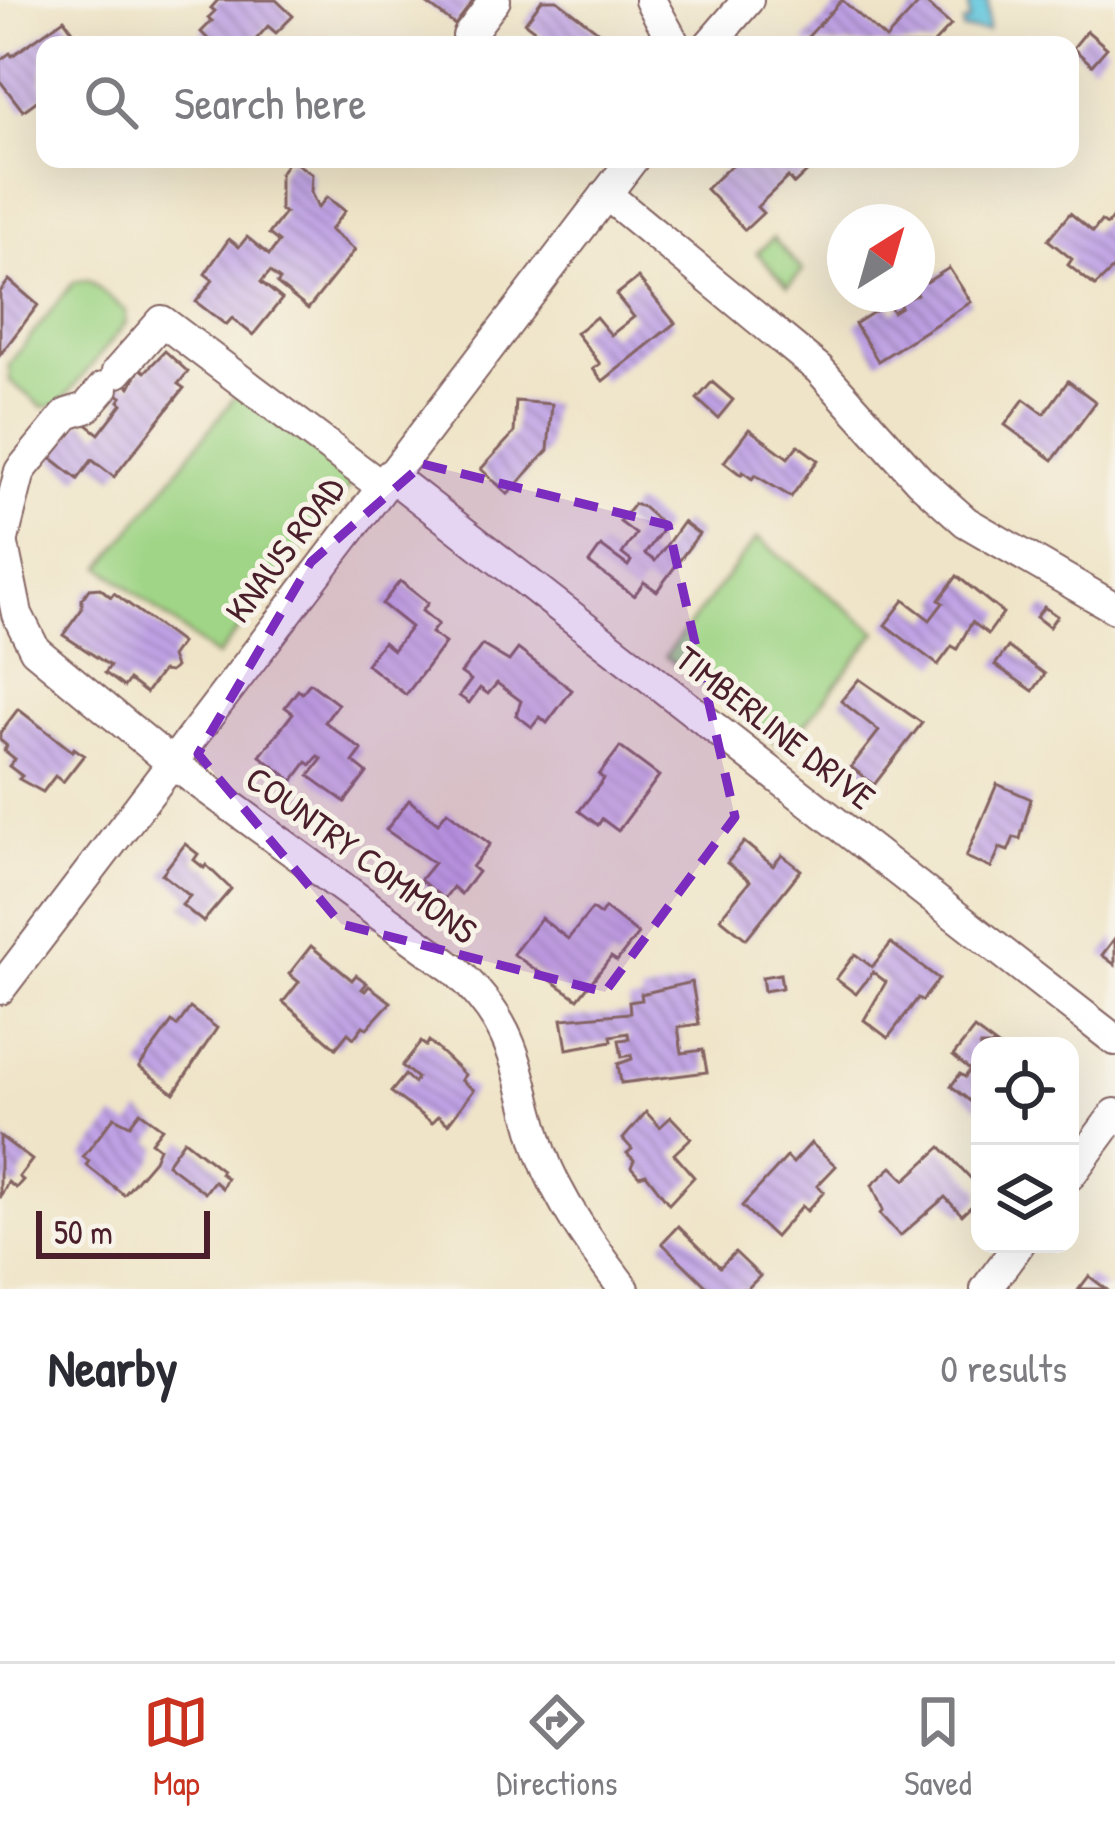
<!DOCTYPE html>
<html lang="en">
<head>
<meta charset="utf-8">
<style>
  body { margin:0; font-family:"Patrick Hand",sans-serif; background:#f7f7f7; color:#2b2b33 }
  .controls { position:absolute; right:36px; bottom:36px; display:grid; overflow:hidden; border-radius:24px; box-shadow:0 12px 48px #0002 }
  .controls button { width:108px; height:108px; display:grid; place-items:center; padding:0; border:0; border-bottom:3px solid #e1e1e2; background:#fff; color:#2b2b33; font:60px sans-serif }
  .compass { position:absolute; left:827px; top:204px; width:108px; height:108px; border-radius:50%; background:#fff; box-shadow:0 12px 48px #0002; rotate:37deg }
  .scale { position:absolute; left:36px; bottom:30px; width:174px; box-sizing:border-box; padding-left:12px; border:6px solid #4a1f2b; border-top:0; font-size:33px; line-height:42px; white-space:nowrap; color:#4a1f2b; -webkit-text-stroke:9px #f7f3e8; paint-order:stroke }
  .list { margin:0; padding:0; list-style:none }
  h2 { display:flex; justify-content:space-between; align-items:center; height:156px; margin:0; padding:0 48px; font-size:51px }
  h2 small { font-size:39px; font-weight:400; color:#7c7c81 }
  .icon { flex:none; width:66px; height:66px; fill:none; stroke:currentColor; stroke-width:2; stroke-linecap:round; stroke-linejoin:round }
  .map { position:relative; flex:none; width:1115px; height:1289px; overflow:hidden }
  .search { position:absolute; background:#fff; box-shadow:0 12px 48px #0002; left:36px; right:36px; top:36px; height:132px; display:flex; align-items:center; gap:30px; box-sizing:border-box; padding:0 42px; border-radius:24px; color:#7c7c81; font-size:45px }
  .sheet { height:372px; background:#fff }
  nav { display:flex; justify-content:space-around; align-items:center; box-sizing:border-box; height:168px; border-top:3px solid #e1e1e2; background:#fff; font-size:33px; color:#7c7c81 }
  nav a { display:grid; justify-items:center; gap:6px }
  nav .on { color:#c8321e }
  .map>svg:first-child { display:block }
</style>
</head>
<body>
<div class="map">
<svg width="1115" height="1289" viewBox="0 0 1115 1289">
  <defs>
    <pattern id="water-ripples" width="26" height="14" patternUnits="userSpaceOnUse" patternTransform="scale(3)"><rect width="26" height="14" fill="#61c7de"/><path d="M2 4q2-2 4 0t4 0M15 11q2-2 4 0t4 0" fill="none" stroke="#56aabf"/></pattern>
    <pattern id="building-back-hatch" width="6" height="6" patternUnits="userSpaceOnUse" patternTransform="scale(3)"><rect width="6" height="6" fill="#bfa2e5"/><path d="M-1 5l2 2M0 0l6 6M5-1l2 2" fill="none" stroke="#9d83ba"/></pattern>
  </defs>
  <rect width="100%" height="100%" fill="#f7f3e8"/>
  <filter id="ink" filterUnits="userSpaceOnUse"><feTurbulence type="fractalNoise" baseFrequency=".00833" numOctaves="2"/><feDisplacementMap in="SourceGraphic" scale="24" xChannelSelector="R" yChannelSelector="G"/><feConvolveMatrix kernelMatrix="1 2 1 2 8 2 1 2 1" color-interpolation-filters="sRGB"/></filter>
  <filter id="wash" filterUnits="userSpaceOnUse"><feTurbulence type="fractalNoise" baseFrequency=".004" numOctaves="4" result="noise"/><feDisplacementMap in="SourceGraphic" scale="48" xChannelSelector="R" yChannelSelector="G"/><feGaussianBlur stdDeviation="2.7" result="paint"/><feColorMatrix in="noise" values="0 0 0 0 0 0 0 0 0 0 0 0 0 0 0 0 0 1.4 0 .05"/><feComposite in="paint" operator="in"/></filter>
  <g filter="url(#wash)">
    <rect width="100%" height="100%" fill="#efe4c7"/>
    <!-- grass -->
    <g fill="#a0d587" stroke="#757a59" stroke-width="3">
      <path d="M773 238 803 271 788 286 757 253Z"/>
      <path d="M88 280 126 311V323L59 405 42 407 10 381 9 364 74 282Z"/>
      <path d="M248 380 363 470 217 657 102 567Z"/>
      <path d="M757 538 877 632 785 750 665 656Z"/>
    </g>
    <!-- water -->
    <path fill="url(#water-ripples)" stroke="#567384" stroke-width="3" d="M969 0H988V31L963 30V23L969 22Z"/>
    <g id="blocks">
      <!-- building -->
      <g fill="url(#building-back-hatch)">
        <path d="M218 0H276L293 16 276 33 268 26 251 45H210L212 43 201 32 212 21 208 18 215 11 211 8Z"/>
        <path d="M422 0H474L455 25Z"/>
        <path d="M542 0H557L616 45H554L525 23Z"/>
        <path d="M842 0 886 39 922 0 951 25 932 45H807L804 41Z"/>
        <path d="M64 19 83 45H45L42 82 45 95 23 111 0 81V60L10 53 12 56Z"/>
        <path d="M1087 31 1107 48 1092 65 1073 48Z"/>
        <path d="M290 159 312 174 311 193 318 208 327 197 345 211 330 230 355 250 308 309 277 284 280 280 270 272 261 282 282 299 253 335 232 318 226 325 196 302 213 280 205 274 229 239 239 247 247 237 269 255 279 242 269 234 285 213 280 210V173Z"/>
        <path d="M738 159H811L815 164 794 184 788 177 757 207 763 213 745 230 706 189Z"/>
        <path d="M1070 213 1093 232 1101 221 1107 225 1115 214V267L1095 286 1068 265 1072 259 1048 240Z"/>
        <path d="M949 268 971 302 878 361 855 324 888 303 893 312 901 307 899 303 917 294V281L924 277 927 282Z"/>
        <path d="M638 278 675 323 603 381 593 369 600 364 576 333 596 317 611 335 634 317 616 295Z"/>
        <path d="M9 280 38 305 0 355V292Z"/>
        <path d="M165 351 188 372 178 384 184 388 114 477 92 460 78 479 51 458 81 420 99 434 122 404 119 401 122 397 98 384 124 382 130 387 140 368 145 372Z"/>
        <path d="M1068 381 1096 402 1053 460 1005 425 1024 399 1044 414Z"/>
        <path d="M712 382 733 400 718 418 697 399Z"/>
        <path d="M516 401 552 404 548 450 508 494 481 469 514 433Z"/>
        <path d="M749 429 788 458 798 445 818 460 791 497 755 475 752 479 743 472 741 475 724 462Z"/>
        <path d="M634 504 643 507 665 526 645 554 655 561 683 522 699 534 657 591 644 582 634 596 589 563 601 546 628 566 631 561 622 554 636 534 620 522Z"/>
        <path d="M957 576 1003 613 988 634 972 622 957 649 952 646 938 665 885 625 904 600 930 620 943 603 939 600Z"/>
        <path d="M400 581 428 603 422 611 438 624 431 633 445 643 406 695 366 664 383 642 393 650 411 627 382 604Z"/>
        <path d="M100 588 111 597 114 593 181 643 171 657 175 667 170 672 162 671 146 693 129 680 124 687 105 673 110 666 63 635 82 609V599L89 589Z"/>
        <path d="M1044 607 1057 616 1049 627 1036 617Z"/>
        <path d="M482 645 509 661 518 649 572 690 547 723 540 717 532 727 516 715 521 701 497 683 488 694 480 688 469 703 459 696 471 680 461 673Z"/>
        <path d="M1008 647 1045 674 1033 691 995 665Z"/>
        <path d="M859 679 922 723 874 785 851 767 879 731 841 701Z"/>
        <path d="M310 683 338 704 325 722 362 750 353 762 367 773 345 802 309 776 322 759 318 756 311 765 307 762 293 781 260 756 293 713 285 707 298 690 302 693Z"/>
        <path d="M18 709 72 751 74 748 84 755 63 782 55 776 43 792 19 779 22 776 9 766 15 759 4 750 7 746 0 740V733Z"/>
        <path d="M620 747 659 776 618 831 602 819 598 825 579 811 604 779 599 775Z"/>
        <path d="M997 784 1031 799 1020 839 1014 837 1008 851 1000 848 991 868 966 857Z"/>
        <path d="M409 800 438 823 447 811 490 844 472 867 478 872 461 894 453 887 444 899 420 880 434 863 386 830Z"/>
        <path d="M744 842 773 866 782 855 801 870 746 939 720 918 750 881 727 863Z"/>
        <path d="M185 844 198 854 194 860 204 868 206 865 231 889 203 922 182 905 190 896 162 874Z"/>
        <path d="M605 908 638 934 617 961 611 957 578 999 513 954 541 918 568 939 592 909 600 915Z"/>
        <path d="M1115 938V965L1102 955Z"/>
        <path d="M891 943 939 979 922 1001 918 998 888 1038 864 1020 886 982 873 972 856 994 836 979 855 954 872 967Z"/>
        <path d="M311 946 352 980 356 975 367 983 362 989 365 991 369 986 391 1002 367 1028 363 1026 354 1038 348 1033 336 1048 283 1002 299 982 289 974Z"/>
        <path d="M780 974 782 988 764 991 762 977Z"/>
        <path d="M692 982 699 1024 678 1027 682 1053 703 1050 707 1072 621 1083 618 1064 632 1059 631 1055 622 1057 619 1040 629 1039 628 1033 611 1036 612 1041 567 1049 562 1019 630 1013 629 1002 642 1000 641 994Z"/>
        <path d="M190 1008 217 1028 174 1093 139 1067 172 1022 177 1026Z"/>
        <path d="M974 1029 997 1046H980V1109L951 1086 960 1074 965 1077 970 1070 953 1056Z"/>
        <path d="M429 1041 465 1075 461 1080 474 1090 448 1124 438 1116 432 1123 391 1092 405 1075 414 1083 417 1078 402 1066 421 1042 426 1046Z"/>
        <path d="M140 1112 162 1128 151 1142 159 1148 154 1160 124 1195 86 1165 89 1161 83 1157 114 1117 130 1125Z"/>
        <path d="M646 1112 660 1127 671 1117 691 1138 674 1154 694 1177 669 1204 646 1174 639 1176 631 1167 634 1160 627 1153 632 1149 623 1139Z"/>
        <path d="M0 1136 32 1160 19 1177 23 1180 16 1188 8 1182 0 1198Z"/>
        <path d="M184 1140 222 1170 220 1173 227 1178 222 1188 214 1181 205 1193 167 1164Z"/>
        <path d="M811 1143 836 1166 817 1186 824 1192 807 1211 802 1206 775 1237 742 1206 787 1157 793 1163Z"/>
        <path d="M941 1147 980 1188V1198L962 1215 945 1197 900 1236 880 1214 883 1210 872 1185 892 1167 905 1180Z"/>
        <path d="M678 1226 720 1267 735 1252 760 1276 747 1289H701L705 1285 662 1243Z"/>
        <path d="M1089 1276 1106 1289H1079Z"/>
      </g>
    </g>
  </g>
  <g filter="url(#ink)">
    <use href="#blocks" fill-opacity="0" stroke="#846462" stroke-width="3"/>
    <g fill="none" stroke-linecap="round" stroke-linejoin="round">
      <defs>
        <g id="minor">
          <path d="M650 0 675 45"/>
          <path d="M468 36 495 0"/>
          <path d="M709 45 748 0"/>
          <path d="M606 194 819 369 919 480 966 522 1115 608"/>
          <path d="M117 372 162 321 381 486"/>
          <path d="M390 475 1115 1040"/>
          <path d="M0 530 17 614 35 650 172 763 454 969C523 1032 514 1073 541 1152 559 1202 593 1248 624 1289"/>
          <path d="M3 539 20 471 67 414 86 408 103 388"/>
          <path d="M0 989 633 159"/>
          <path d="M1070 1175 1115 1114"/>
          <path d="M986 1289 1019 1244"/>
        </g>
      </defs>
      <!-- minor casing -->
      <use href="#minor" stroke="#846462" stroke-width="34"/>
      <!-- minor -->
      <use href="#minor" stroke="#fff" stroke-width="30"/>
    </g>
  </g>
  <!-- marked area -->
  <path fill="#7b2cbf" fill-opacity="0.2" stroke="#7b2cbf" stroke-width="9" stroke-dasharray="24 15" stroke-linejoin="round" d="M423 464 668 525 735 817 605 992 341 924 198 754 311 562Z"/>
  <g text-anchor="middle" dominant-baseline="central" stroke-width="10" stroke-linejoin="round" paint-order="stroke">
    <!-- street labels -->
    <g font-size="36" fill="#4a1f2b" stroke="#f7f3e8">
      <text transform="translate(284 549) rotate(-53)">KNAUS ROAD</text>
      <text transform="translate(776 727) rotate(38)">TIMBERLINE DRIVE</text>
      <text transform="translate(362 854) rotate(36)">COUNTRY COMMONS</text>
    </g>
  </g>
</svg>
<div class="controls">
<button><svg class="icon" aria-label="locate" viewBox="0 0 24 24"><circle cx="12" cy="12" r="6"/><path d="M12 2v4M12 18v4M2 12h4M18 12h4"/></svg></button>
<button><svg class="icon" aria-label="layers" viewBox="0 0 24 24"><path d="M12 4l9 5-9 5-9-5zM3 14l9 5 9-5"/></svg></button>
</div>
<svg class="compass" viewBox="-18 -18 36 36"><path d="M0-13l5 13h-10z" fill="#e53935"/><path d="M0 13l5-13h-10z" fill="#7c7c81"/></svg>
<div class="scale">50 m</div>
<div class="search"><svg class="icon" aria-label="search" viewBox="0 0 24 24"><circle cx="10" cy="10" r="6"/><path d="M15 15l6 6"/></svg>Search here</div>
</div>
<section class="sheet">
<h2>Nearby<small>0 results</small></h2>
<ul class="list">
</ul>
</section>
<nav>
<a class="on"><svg class="icon" aria-label="map" viewBox="0 0 24 24"><path d="M3 6l6-2 6 2 6-2v14l-6 2-6-2-6 2zM9 4v14M15 6v14"/></svg>Map</a>
<a><svg class="icon" aria-label="directions" viewBox="0 0 24 24"><path d="M12 3l9 9-9 9-9-9zM9 14v-3h6M13 9l2 2-2 2"/></svg>Directions</a>
<a><svg class="icon" aria-label="saved" viewBox="0 0 24 24"><path d="M7 4h10v16l-5-4-5 4z"/></svg>Saved</a>
</nav>
</body>
</html>
